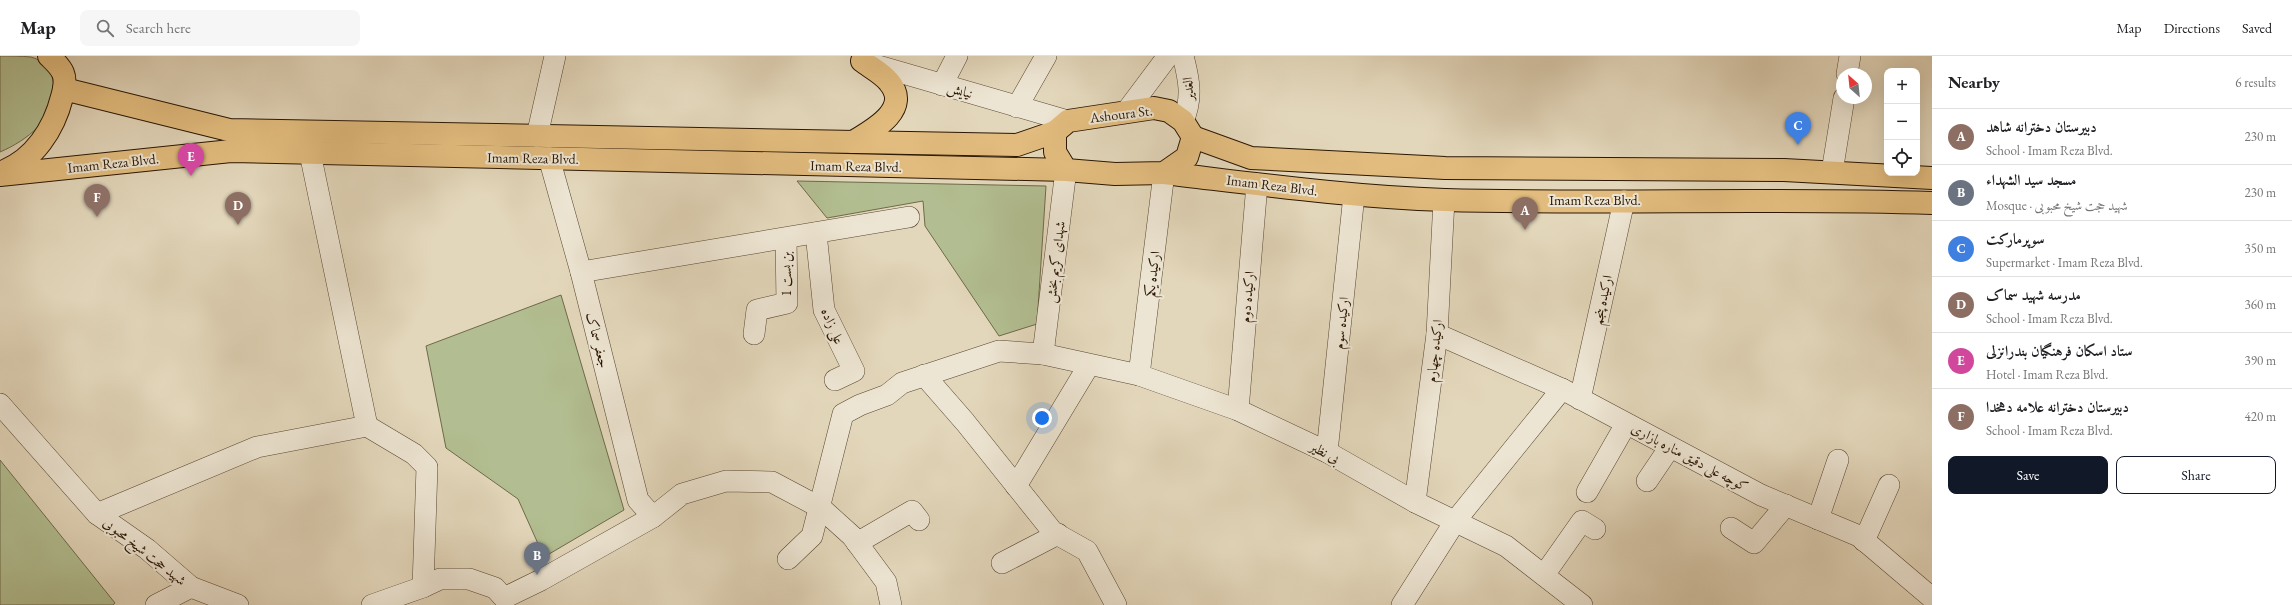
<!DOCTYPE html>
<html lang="en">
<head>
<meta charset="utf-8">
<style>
  body { margin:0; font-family:"EB Garamond",Amiri,serif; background:#f6f6f6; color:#202124 }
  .controls { position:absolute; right:12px; top:12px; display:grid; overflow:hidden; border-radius:8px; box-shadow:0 4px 16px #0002 }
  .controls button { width:36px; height:36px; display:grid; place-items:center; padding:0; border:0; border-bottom:1px solid #e0e0e0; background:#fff; color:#202124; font:20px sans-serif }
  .compass { position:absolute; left:1836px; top:12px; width:36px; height:36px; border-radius:50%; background:#fff; box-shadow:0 4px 16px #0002; rotate:333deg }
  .you { position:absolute; left:1042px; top:362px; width:14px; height:14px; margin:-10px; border:3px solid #fff; border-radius:50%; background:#1a73e8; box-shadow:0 0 0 6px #1a73e833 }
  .badge { display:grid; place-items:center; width:26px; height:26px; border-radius:50%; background:#111827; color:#fff; font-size:13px; font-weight:700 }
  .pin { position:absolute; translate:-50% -33px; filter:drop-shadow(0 1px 2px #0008) }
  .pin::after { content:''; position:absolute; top:21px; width:14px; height:12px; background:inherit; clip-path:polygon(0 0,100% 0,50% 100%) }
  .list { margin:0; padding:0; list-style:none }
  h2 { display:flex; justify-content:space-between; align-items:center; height:52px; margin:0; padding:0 16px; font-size:17px }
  h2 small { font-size:13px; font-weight:400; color:#757577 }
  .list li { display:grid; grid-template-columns:26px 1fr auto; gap:12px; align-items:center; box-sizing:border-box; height:56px; padding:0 16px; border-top:1px solid #e0e0e0 }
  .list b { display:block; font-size:15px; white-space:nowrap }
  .list p { margin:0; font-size:13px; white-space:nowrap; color:#757577 }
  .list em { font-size:13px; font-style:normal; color:#757577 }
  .actions { display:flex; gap:8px; padding:12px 16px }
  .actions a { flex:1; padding:9px 0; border:1px solid #111827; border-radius:8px; text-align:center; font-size:14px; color:#111827 }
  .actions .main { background:#111827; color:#fff }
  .icon { flex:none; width:22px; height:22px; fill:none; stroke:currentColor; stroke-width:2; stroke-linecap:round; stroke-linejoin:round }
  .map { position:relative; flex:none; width:1932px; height:549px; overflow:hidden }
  header { display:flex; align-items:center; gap:24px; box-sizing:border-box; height:56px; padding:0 20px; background:#fff; border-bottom:1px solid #e0e0e0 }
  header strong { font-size:19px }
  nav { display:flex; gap:22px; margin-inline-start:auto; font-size:14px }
  .search { width:280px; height:36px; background:#f6f6f6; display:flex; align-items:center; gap:10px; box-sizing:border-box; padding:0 14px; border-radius:8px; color:#757577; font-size:15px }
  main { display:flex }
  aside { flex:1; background:#fff }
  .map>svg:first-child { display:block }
</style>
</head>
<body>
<header>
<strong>Map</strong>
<div class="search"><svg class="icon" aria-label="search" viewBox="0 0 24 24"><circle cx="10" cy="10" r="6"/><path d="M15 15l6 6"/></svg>Search here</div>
<nav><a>Map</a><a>Directions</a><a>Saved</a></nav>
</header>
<main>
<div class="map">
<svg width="1932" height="549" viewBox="0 0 1932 549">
  <rect width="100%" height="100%" fill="#e3d7bb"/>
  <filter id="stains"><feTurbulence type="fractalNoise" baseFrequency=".005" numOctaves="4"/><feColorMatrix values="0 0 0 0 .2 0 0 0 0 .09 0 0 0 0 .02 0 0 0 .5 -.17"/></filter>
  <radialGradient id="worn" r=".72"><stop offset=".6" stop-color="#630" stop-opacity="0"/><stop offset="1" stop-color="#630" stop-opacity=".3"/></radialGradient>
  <!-- green -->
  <g fill="#b2be91" stroke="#6e6a4a">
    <path d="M0 0C9 0 21 0 31 1 64 10 56 51 38 71 27 82 14 90 0 96Z"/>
    <path d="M797 125 1046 130 1037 268 999 280 925 170 923 145 827 162Z"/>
    <path d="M561 239 624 454 544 501 518 443 446 392 426 290Z"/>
    <path d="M0 404 115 547 113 549H0Z"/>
  </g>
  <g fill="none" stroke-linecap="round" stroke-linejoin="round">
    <defs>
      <g id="minor">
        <path d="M1183 0C1189 23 1193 42 1183 65"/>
        <path d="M868 7 1068 65"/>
        <path d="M1847 18 1850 0"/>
        <path d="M942 29 957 0"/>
        <path d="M1017 51 1046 0"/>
        <path d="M1126 56 1168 0"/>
        <path d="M537 80 555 0"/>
        <path d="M549 102 581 216 638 444 653 461"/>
        <path d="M1832 116 1844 42"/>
        <path d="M816 177 824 254 854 315 835 324"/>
        <path d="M581 216 909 161"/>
        <path d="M754 278 757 254 787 247 786 183"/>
        <path d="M1437 278 1562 333 1761 439 1859 480 1932 542"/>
        <path d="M1043 298 1066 114"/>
        <path d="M924 319 965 366 1053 476 1087 495 1116 549"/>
        <path d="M1139 319 1164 117"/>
        <path d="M1580 343 1624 145"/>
        <path d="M0 348 97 458 147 493 191 531 238 549"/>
        <path d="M1238 354 1257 128"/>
        <path d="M367 370 414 398 427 411 423 531"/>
        <path d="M1327 396 1354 139"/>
        <path d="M1647 425 1670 391"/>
        <path d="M1016 430 1089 309"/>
        <path d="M1587 436 1626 368"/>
        <path d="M1415 446 1437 278 1444 144"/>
        <path d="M97 458 257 391 367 370 310 97"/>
        <path d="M1818 463 1838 404"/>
        <path d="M1731 472 1754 487 1786 449"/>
        <path d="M1864 485 1889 429"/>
        <path d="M857 487 912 455 919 464"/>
        <path d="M788 503 812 480 843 358 860 349 887 339 902 327 999 295 1043 298 1139 319 1238 354 1327 396 1415 446 1506 490 1582 549"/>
        <path d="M1002 507 1058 478"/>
        <path d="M1544 519 1582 465 1595 473"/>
        <path d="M156 549 191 531"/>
        <path d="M372 549 423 531 440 523H469L495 532 504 542 541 524 653 461 682 438 726 425 772 426 821 452 852 480 886 526 891 549"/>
        <path d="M1402 549 1456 464 1562 333"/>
      </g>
      <g id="major">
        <path d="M64 33 229 74 1017 89 1055 76"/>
        <path d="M1193 81 1251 102 1445 112 1784 114 1932 122"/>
        <path d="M853 86C873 74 912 53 889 26 883 18 870 11 862 5"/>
        <path d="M2 116C34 104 54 73 62 41 64 34 66 24 63 17 60 10 54 5 49 0"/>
        <path d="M1164 117C1258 128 1351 141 1445 144 1607 148 1770 142 1932 147"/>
        <path d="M0 119 231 95 1066 114 1115 118 1164 117 1187 101 1193 81 1183 65 1169 55 1154 52 1068 65 1055 76V96L1066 114"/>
      </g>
    </defs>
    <!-- minor casing -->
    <use href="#minor" stroke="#584631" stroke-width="22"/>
    <!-- major casing -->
    <use href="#major" stroke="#2a1603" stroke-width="24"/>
    <!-- minor -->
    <use href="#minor" stroke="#ede5d3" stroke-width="21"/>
    <!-- major -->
    <use href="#major" stroke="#e2bc7e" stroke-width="22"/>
  </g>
  <g text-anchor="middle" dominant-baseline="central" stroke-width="4" stroke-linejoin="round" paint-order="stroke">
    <!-- street labels -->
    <g font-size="14" fill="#2a1603" stroke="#ede5d3">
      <text transform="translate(1188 33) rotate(-94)">الغدیر</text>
      <text transform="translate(960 34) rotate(16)">نیایش</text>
      <text transform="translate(1121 58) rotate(-7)">Ashoura St.</text>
      <text transform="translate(533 102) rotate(1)">Imam Reza Blvd.</text>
      <text transform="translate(113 107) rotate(-6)">Imam Reza Blvd.</text>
      <text transform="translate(856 110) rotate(1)">Imam Reza Blvd.</text>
      <text transform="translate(1272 129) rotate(7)">Imam Reza Blvd.</text>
      <text x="1595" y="144">Imam Reza Blvd.</text>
      <text transform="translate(1055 206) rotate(-83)">شهدای کریم بخش</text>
      <text transform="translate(786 218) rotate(-90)">بن بست 1</text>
      <text transform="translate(1152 218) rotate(-83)">ارکیده یکم</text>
      <text transform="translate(1247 241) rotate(-85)">ارکیده دوم</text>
      <text transform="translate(1602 244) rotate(-78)">ارکیده پنجم</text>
      <text transform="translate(1341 267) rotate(-84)">ارکیده سوم</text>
      <text transform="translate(833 270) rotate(67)">علی زاده</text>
      <text transform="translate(598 284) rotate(76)">جعفر سماک</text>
      <text transform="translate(1434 295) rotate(-84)">ارکیده چهارم</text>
      <text transform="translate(1325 396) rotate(27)">بی نظیر</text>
      <text transform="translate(1690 401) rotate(28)">کوچه علی دقیق مناره بازاری</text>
      <text transform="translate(145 495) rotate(38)">شهید حجت شیخ محبوبی</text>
    </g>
  </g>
  <rect width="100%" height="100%" filter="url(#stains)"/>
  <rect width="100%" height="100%" fill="url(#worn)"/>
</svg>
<div class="controls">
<button>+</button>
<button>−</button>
<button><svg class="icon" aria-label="locate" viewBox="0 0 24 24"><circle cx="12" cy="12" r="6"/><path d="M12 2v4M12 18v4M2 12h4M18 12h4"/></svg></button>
</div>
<svg class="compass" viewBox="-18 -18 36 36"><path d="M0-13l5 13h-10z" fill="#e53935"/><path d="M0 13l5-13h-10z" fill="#757577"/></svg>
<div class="you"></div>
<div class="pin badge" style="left:1525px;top:174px;background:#8d6e63">A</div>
<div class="pin badge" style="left:537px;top:519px;background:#6b7280">B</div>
<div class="pin badge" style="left:1798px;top:89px;background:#3f7fe0">C</div>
<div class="pin badge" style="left:238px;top:169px;background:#8d6e63">D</div>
<div class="pin badge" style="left:191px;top:120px;background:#d1479c">E</div>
<div class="pin badge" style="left:97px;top:161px;background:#8d6e63">F</div>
</div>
<aside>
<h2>Nearby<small>6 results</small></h2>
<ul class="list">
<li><span class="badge" style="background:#8d6e63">A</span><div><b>دبیرستان دخترانه شاهد</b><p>School · Imam Reza Blvd.</p></div><em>230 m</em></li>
<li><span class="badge" style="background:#6b7280">B</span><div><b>مسجد سید الشهداء</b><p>Mosque · شهید حجت شیخ محبوبی</p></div><em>230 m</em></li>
<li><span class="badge" style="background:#3f7fe0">C</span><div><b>سوپرمارکت</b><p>Supermarket · Imam Reza Blvd.</p></div><em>350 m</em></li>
<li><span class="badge" style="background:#8d6e63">D</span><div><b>مدرسه شهید سماک</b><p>School · Imam Reza Blvd.</p></div><em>360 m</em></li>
<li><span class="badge" style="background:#d1479c">E</span><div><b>ستاد اسکان فرهنگیان بندرانزلی</b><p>Hotel · Imam Reza Blvd.</p></div><em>390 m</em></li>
<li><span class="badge" style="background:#8d6e63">F</span><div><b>دبیرستان دخترانه علامه دهخدا</b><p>School · Imam Reza Blvd.</p></div><em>420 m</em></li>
</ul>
<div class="actions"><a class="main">Save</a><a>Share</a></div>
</aside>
</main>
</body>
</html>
